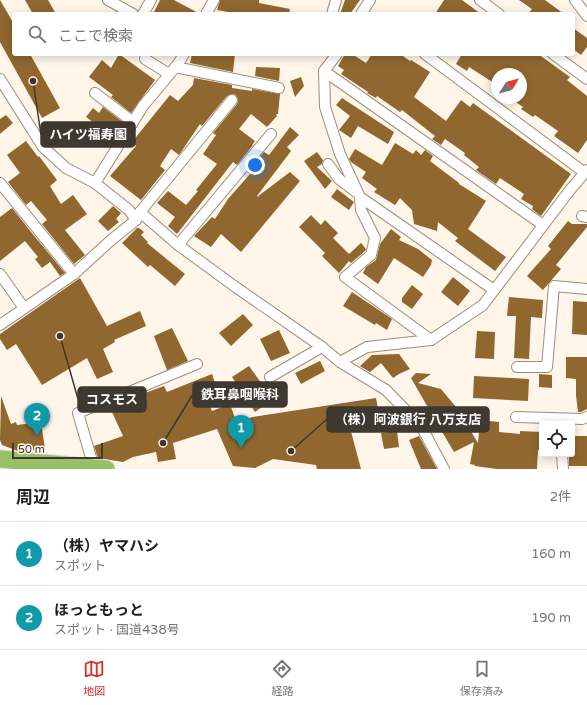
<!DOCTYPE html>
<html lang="ja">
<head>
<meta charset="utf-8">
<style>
  body { margin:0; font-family:"Varela Round","Noto Sans JP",sans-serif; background:#f2f2f2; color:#202124 }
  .controls { position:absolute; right:12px; bottom:12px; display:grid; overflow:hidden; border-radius:4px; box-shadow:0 2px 10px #0003 }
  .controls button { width:36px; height:36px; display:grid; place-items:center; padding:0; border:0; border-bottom:1px solid #e0e0e0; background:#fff; color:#202124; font:20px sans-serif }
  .compass { position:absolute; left:491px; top:68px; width:36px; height:36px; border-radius:50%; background:#fff; box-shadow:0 2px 10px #0003; rotate:53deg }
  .scale { position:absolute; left:12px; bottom:10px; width:91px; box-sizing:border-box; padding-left:4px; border:2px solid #3f3830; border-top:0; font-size:11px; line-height:14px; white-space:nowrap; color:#3f3830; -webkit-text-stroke:3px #fff5e9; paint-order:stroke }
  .you { position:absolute; left:255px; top:165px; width:14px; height:14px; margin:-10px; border:3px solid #fff; border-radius:50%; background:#1a73e8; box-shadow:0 0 0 6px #1a73e833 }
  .badge { display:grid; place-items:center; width:26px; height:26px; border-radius:50%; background:#d93025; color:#fff; font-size:13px; font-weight:700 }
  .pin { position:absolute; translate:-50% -33px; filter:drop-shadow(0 1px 2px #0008) }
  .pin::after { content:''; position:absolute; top:21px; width:14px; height:12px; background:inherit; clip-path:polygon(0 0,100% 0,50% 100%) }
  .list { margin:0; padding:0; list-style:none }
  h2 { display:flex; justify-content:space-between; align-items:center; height:52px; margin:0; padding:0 16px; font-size:17px }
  h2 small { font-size:13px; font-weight:400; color:#757577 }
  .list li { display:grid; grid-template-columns:26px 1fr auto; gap:12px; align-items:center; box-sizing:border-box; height:64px; padding:0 16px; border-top:1px solid #e0e0e0 }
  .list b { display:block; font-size:15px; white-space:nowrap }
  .list p { margin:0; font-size:13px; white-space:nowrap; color:#757577 }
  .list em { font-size:13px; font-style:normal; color:#757577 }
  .icon { flex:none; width:22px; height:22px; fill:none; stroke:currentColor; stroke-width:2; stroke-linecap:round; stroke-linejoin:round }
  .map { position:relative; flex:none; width:587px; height:469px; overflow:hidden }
  .search { position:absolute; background:#fff; box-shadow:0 2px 10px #0003; left:12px; right:12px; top:12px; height:44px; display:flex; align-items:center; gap:10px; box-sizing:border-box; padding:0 14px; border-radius:4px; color:#757577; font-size:15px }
  .sheet { height:180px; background:#fff }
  nav { display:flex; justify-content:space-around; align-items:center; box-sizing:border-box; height:56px; border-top:1px solid #e0e0e0; background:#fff; font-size:11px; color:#757577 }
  nav a { display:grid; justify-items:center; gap:2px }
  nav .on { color:#d93025 }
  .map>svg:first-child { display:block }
</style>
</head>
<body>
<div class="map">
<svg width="587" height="469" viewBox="0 0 587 469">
  <rect width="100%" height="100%" fill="#fff5e9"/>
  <!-- building -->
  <g fill="#90672e">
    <path d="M0 0 14 24V54H30L60 108 42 118 0 42Z"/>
    <path d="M25 0H48L56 14H33Z"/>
    <path d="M160 0H174L200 14H153Z"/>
    <path d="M220 0H259V3L290 9 289 14H239L217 10Z"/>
    <path d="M345 0H360L350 14H340Z"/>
    <path d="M444 0H462L481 14H435Z"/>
    <path d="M519 0H545L564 14H528L532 9Z"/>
    <path d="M573 28 587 38V47L581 55 573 49Z"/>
    <path d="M119 54 155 80 131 113 111 97 113 95 89 77 102 60 111 68Z"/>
    <path d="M192 54H235L233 72 190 63Z"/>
    <path d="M345 54H352L366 63 372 54H400L410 61 411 60 430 72 414 97 446 121 461 100 470 107 473 103 571 174 541 216 532 209 533 206 521 199 524 194 500 178 496 184 476 170 479 167 464 155 465 153 445 139 441 145 432 139 435 136 402 110 400 112 377 96 376 98 367 93 368 92 341 74 344 70 338 66Z"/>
    <path d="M462 54H538L570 77 567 80 587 96V140L578 153 554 136 558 131 535 115 533 117 521 109 523 107 510 98H521V74H497V85L469 67 467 71 456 64Z"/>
    <path d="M256 67 280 68 279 81 255 76Z"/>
    <path d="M301 77 304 86 295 97 290 81Z"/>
    <path d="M194 78 232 85V88L252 91V89L280 94 278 114H276L277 116 267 127 251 114 239 129 255 141 252 145H253L237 165 233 162 177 234 168 226 175 217 157 203 168 191 186 205 198 191 196 190 217 164 203 154 216 135 213 133 237 104 238 101 236 95 233 94 227 96 202 126 200 124 179 155 171 149 160 166 165 170 141 200 110 176 136 146 132 142 170 95 178 101 193 85Z"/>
    <path d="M342 98 394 132 388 144 358 126 351 138 339 130 350 116 336 105Z"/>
    <path d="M103 107 124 123 114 138 86 117 93 108 99 113Z"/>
    <path d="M6 115 13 123 0 134V119Z"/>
    <path d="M290 127 299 135 287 147 291 151 257 196V197L290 172 300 181 241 252 221 234 211 247 194 236 212 217 215 219 228 199 250 174 247 172 264 152 269 155Z"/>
    <path d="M26 141 38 157 39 156 57 180 50 186 61 204 73 195 87 214 65 230 85 255 74 264 42 224 47 220 31 201 26 205 8 182 20 173 7 155Z"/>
    <path d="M395 143 413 154 416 150 421 155 425 150 433 156 430 161 459 183V184L486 201 468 229 506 257 495 271 455 241 458 238 438 222 437 231 414 224 412 210 400 198 395 205 374 192 377 189 362 178 366 172 351 162 349 159 355 149 382 165Z"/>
    <path d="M317 152 323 160 322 164 317 167 332 181 325 189 304 161Z"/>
    <path d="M337 189 354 202 349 210 331 197Z"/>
    <path d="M113 206 121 213 116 219 119 222 108 231 98 221Z"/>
    <path d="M12 208 31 232 65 273 60 276 50 262 42 268 35 259 38 257 25 241 0 261V217Z"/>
    <path d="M311 215 321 225 325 220 338 233 333 238 349 254 361 243 366 249 365 251 351 263 349 261 339 273 322 256 325 253 299 227Z"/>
    <path d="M568 221 572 224H587V227L556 265 561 269 543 290 527 276 551 249 548 246Z"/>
    <path d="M137 228H139L144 232 141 235 148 242 147 243 185 274 175 286 150 265 148 267 122 243Z"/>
    <path d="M391 229 401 237 399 240 418 249 432 260 431 265 423 277 394 258 378 284 363 273 366 267 376 260 380 244Z"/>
    <path d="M453 277 470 291 458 306 441 292Z"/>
    <path d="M80 278 107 326 140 311 146 326 114 340 115 342 103 349 113 372 97 379 87 358 42 385 16 344 7 350 0 339V334Z"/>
    <path d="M412 285 423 294 412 309 402 302V298Z"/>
    <path d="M352 292 392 319 387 330 376 323 375 325 343 306Z"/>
    <path d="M509 297 543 300 542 318 531 317 529 359 514 358 516 316H507Z"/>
    <path d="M573 301 587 302V335L572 334Z"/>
    <path d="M243 314 253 325 231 346 219 333Z"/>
    <path d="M172 328 188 361 167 370 154 336Z"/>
    <path d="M279 330 290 353 271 361 260 339Z"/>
    <path d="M477 331 495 332 494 359 475 358Z"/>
    <path d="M399 354 410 369 399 374 393 378 381 363 370 372 360 366 372 355Z"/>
    <path d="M566 357H587V409L581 412H578L576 395V379L566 378Z"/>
    <path d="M320 361 325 371 301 384 295 373Z"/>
    <path d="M249 366 273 399 255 412 232 377Z"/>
    <path d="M416 373 431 374 418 383 441 389 456 407 478 443 480 420 499 422V432L520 434V431L542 432V450H538L537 469H497L475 466V465L470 464 474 442 454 452 438 425 440 423 430 411 411 378Z"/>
    <path d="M212 374 216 386 204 391 212 411 230 404 237 424 252 417 376 398 380 419 349 424 361 469H317L316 465 273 459 255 468 233 466 217 429 173 443 176 459 158 462 156 452 133 457 123 462 98 458 94 446 123 436 112 412 128 405 129 408 147 399 145 393 164 386 167 392Z"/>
    <path d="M539 374 552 375V388L539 387Z"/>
    <path d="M474 376 529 379 528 401 473 398Z"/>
    <path d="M1 396 11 424 16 422 17 425 41 422 45 449 33 450 32 445 18 451 2 445 0 440Z"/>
    <path d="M397 431 399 447 384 449 381 433Z"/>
    <path d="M419 436 437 469H421L409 440Z"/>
    <path d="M572 436H587V466H569V454H572Z"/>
  </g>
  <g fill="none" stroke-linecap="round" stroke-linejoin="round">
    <defs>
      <g id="minor">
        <path d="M108 0 133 14"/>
        <path d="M480 0 499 14"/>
        <path d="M575 0 587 16"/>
        <path d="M143 14 151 0"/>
        <path d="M206 14 214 0"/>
        <path d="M332 14 336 0"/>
        <path d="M361 14 370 0"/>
        <path d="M184 54 178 64 143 106 95 183 129 210 136 220 140 212 178 245 237 288 322 347 340 362 386 390 421 426 444 469"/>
        <path d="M337 54 324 71 325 107 340 154 360 197 494 290"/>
        <path d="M425 54 585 173"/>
        <path d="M553 54 587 79"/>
        <path d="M145 59 169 74"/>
        <path d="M175 67 279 88"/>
        <path d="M324 71 543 225"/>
        <path d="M0 79 43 147 66 168 95 183"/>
        <path d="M95 93 133 122"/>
        <path d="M328 164 339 179 356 192"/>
        <path d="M0 183 74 274"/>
        <path d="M360 197 361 210 375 238 371 255 345 277 431 340"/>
        <path d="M140 212 232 100"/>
        <path d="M582 216 587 217"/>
        <path d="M178 245 271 134"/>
        <path d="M0 274 24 308"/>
        <path d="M0 325 74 274 110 241 136 220"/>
        <path d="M340 362 367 347 431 340 483 305 570 190 587 170"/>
        <path d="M517 367H547L554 286 587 289"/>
        <path d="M270 377 322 347"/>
        <path d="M516 417 582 419 587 417"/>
        <path d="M562 454 563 469"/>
        <path d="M94 468 78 413 197 364"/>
      </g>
      <path id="trunk" d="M0 459 106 469"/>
    </defs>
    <!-- minor casing -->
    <use href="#minor" stroke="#9c8d7b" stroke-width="12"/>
    <!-- trunk casing -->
    <use href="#trunk" stroke="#d9d7d6" stroke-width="19"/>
    <!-- minor -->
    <use href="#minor" stroke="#fff" stroke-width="10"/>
    <!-- trunk -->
    <use href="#trunk" stroke="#97c068" stroke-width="17"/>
  </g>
  <!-- callouts -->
  <path fill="none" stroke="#3f3830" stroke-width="1.5" d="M33 81L41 135M163 443L193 394M60 336L78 399M291 451L327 419"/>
  <g fill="#3f3830" stroke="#fff5e9" stroke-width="1.5">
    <circle cx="33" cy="81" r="4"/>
    <circle cx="163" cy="443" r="4"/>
    <circle cx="60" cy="336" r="4"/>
    <circle cx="291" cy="451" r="4"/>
  </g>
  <g fill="#3f3830" stroke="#3f3830" stroke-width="1.5">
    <rect x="41" y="122" width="94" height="25" rx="4"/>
    <rect x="193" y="382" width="94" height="25" rx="4"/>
    <rect x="78" y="387" width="68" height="25" rx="4"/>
    <rect x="327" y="407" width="162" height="25" rx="4"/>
  </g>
  <g font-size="13" text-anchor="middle" font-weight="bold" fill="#fff">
    <text x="88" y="139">ハイツ福寿園</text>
    <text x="240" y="399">鉄耳鼻咽喉科</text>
    <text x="112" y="404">コスモス</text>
    <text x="408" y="424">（株）阿波銀行 八万支店</text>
  </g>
</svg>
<div class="controls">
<button><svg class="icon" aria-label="locate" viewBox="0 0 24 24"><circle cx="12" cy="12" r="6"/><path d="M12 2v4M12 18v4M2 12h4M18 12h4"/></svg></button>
</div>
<svg class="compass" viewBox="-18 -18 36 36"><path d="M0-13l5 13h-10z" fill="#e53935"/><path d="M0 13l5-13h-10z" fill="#757577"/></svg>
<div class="scale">50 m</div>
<div class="you"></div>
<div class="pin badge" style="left:241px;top:448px;background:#0f9aa8">1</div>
<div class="pin badge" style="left:37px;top:436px;background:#0f9aa8">2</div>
<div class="search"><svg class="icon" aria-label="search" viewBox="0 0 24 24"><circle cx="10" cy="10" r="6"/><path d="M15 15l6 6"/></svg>ここで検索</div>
</div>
<section class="sheet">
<h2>周辺<small>2件</small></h2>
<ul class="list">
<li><span class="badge" style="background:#0f9aa8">1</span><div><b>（株）ヤマハシ</b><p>スポット</p></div><em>160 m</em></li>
<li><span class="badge" style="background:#0f9aa8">2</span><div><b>ほっともっと</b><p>スポット · 国道438号</p></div><em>190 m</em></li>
</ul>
</section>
<nav>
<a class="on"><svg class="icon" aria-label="map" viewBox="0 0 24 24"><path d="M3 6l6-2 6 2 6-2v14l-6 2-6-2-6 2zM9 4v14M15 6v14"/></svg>地図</a>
<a><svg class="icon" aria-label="directions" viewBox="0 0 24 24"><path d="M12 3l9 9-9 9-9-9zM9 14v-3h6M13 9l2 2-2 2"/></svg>経路</a>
<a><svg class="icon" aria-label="saved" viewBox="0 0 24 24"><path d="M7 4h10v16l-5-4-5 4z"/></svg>保存済み</a>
</nav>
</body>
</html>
